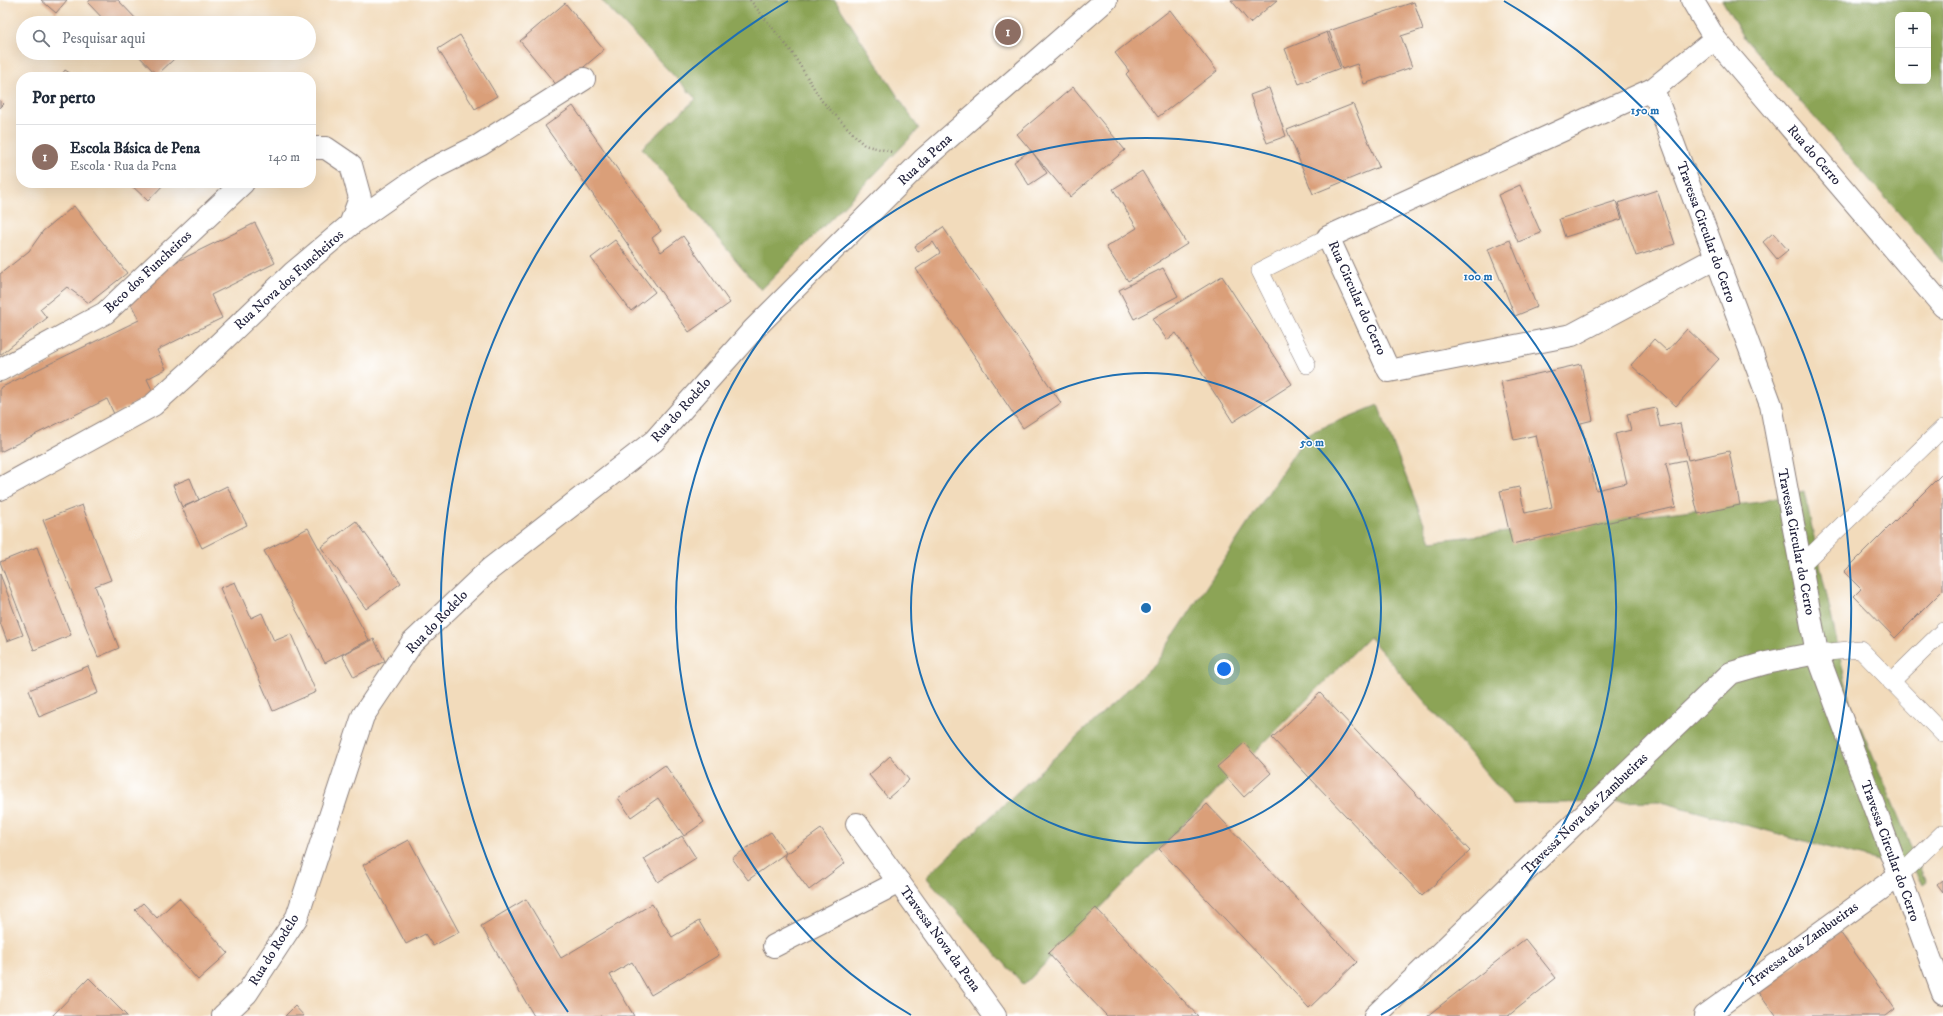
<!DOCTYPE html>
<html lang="pt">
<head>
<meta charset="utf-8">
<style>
  body { margin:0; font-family:"IM FELL DW Pica",serif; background:#f6f6f7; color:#1f2937 }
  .controls { position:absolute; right:12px; top:12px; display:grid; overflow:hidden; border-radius:8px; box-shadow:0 4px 16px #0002 }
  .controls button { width:36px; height:36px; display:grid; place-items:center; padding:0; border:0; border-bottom:1px solid #e0e1e3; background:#fff; color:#1f2937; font:20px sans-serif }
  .you { position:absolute; left:1224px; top:669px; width:14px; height:14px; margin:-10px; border:3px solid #fff; border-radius:50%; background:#1a73e8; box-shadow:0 0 0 6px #1a73e833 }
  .badge { display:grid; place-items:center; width:26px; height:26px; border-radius:50%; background:#1f6fb2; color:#fff; font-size:13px; font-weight:700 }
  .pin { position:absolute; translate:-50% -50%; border:2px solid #fff; box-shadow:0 1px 4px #0006 }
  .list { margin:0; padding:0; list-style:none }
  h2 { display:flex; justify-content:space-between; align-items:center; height:52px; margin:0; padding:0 16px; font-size:17px }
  h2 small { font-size:13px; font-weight:400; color:#747a83 }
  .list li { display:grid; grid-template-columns:26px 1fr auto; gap:12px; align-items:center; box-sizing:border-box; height:64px; padding:0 16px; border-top:1px solid #e0e1e3 }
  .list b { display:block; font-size:15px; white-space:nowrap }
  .list p { margin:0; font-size:13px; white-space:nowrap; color:#747a83 }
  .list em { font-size:13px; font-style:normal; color:#747a83 }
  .icon { flex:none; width:22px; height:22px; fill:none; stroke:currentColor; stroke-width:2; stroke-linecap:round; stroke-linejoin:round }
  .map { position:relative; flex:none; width:1943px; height:1016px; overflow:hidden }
  .search { position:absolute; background:#fff; box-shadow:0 4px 16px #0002; left:16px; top:16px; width:300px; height:44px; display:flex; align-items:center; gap:10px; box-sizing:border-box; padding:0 14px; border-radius:22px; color:#747a83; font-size:15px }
  .panel { position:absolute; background:#fff; box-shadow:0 4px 16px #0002; left:16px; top:72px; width:300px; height:116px; border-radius:16px }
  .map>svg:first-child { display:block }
</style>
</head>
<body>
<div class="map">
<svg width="1943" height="1016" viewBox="0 0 1943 1016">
  <rect width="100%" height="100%" fill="#fff"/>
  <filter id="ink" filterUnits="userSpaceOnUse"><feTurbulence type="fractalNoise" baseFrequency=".025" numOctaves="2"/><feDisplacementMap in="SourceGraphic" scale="8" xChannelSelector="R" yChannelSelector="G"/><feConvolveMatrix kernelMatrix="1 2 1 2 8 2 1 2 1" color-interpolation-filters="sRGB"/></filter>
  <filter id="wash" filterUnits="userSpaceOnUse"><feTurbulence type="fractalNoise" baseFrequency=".012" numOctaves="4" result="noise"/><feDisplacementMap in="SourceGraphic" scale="16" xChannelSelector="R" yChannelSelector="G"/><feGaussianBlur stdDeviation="0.9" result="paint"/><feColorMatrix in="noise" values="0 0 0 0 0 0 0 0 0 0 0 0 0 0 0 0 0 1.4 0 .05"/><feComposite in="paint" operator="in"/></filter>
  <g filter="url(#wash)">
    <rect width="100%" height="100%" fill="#f2dbbb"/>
    <!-- forest -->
    <g fill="#8ca456" stroke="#576348" fill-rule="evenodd">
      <path d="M601 0H835L919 129 761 290 642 148 696 99Z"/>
      <path d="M1722 0H1943V263L1745 39ZM1898 15H1928V81H1898Z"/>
      <path d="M1378 405 1431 541 1760 502 1804 491 1850 702 1926 882 1922 885 1915 871 1658 801 1513 804 1369 637 1024 985 926 877 1156 663 1307 434Z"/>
    </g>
    <g id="blocks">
      <!-- building -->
      <g fill="#da9f79">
        <path d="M41 0H67L56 13Z"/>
        <path d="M90 0H118L140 23H107L88 3Z"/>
        <path d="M1231 0H1277L1250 23Z"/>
        <path d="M1414 2 1423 29 1401 36 1412 67 1364 84 1357 64 1342 69 1329 31Z"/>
        <path d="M565 3 604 50 559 88 520 41Z"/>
        <path d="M1170 10 1217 71 1158 117 1126 74 1129 71 1115 53Z"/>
        <path d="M1327 32 1340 68 1299 84 1285 49Z"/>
        <path d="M460 35 497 96 475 109 438 49Z"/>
        <path d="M136 53H169L174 59 157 75Z"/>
        <path d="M65 70 76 77H60Z"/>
        <path d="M1073 87 1125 150 1070 197 1017 134Z"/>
        <path d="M1269 88 1286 136 1267 143 1250 95Z"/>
        <path d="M0 100 4 104 0 108Z"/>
        <path d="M1353 104 1379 167 1313 194 1287 130Z"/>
        <path d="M573 106 661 231 652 238 661 252 683 236 730 303 689 332 545 126Z"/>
        <path d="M1031 150 1047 173 1029 185 1014 162Z"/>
        <path d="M1142 171 1187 244 1128 281 1106 247 1137 228 1113 189Z"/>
        <path d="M129 183H165L148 201Z"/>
        <path d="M1520 185 1541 233 1518 242 1498 195Z"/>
        <path d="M1657 190 1675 244 1636 256 1618 203Z"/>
        <path d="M1616 201 1622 219 1565 237 1559 219Z"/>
        <path d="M74 206 127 273 89 303 67 287 40 309 47 318 0 355V274L29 251 43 231Z"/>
        <path d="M255 223 275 263 211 295 222 318 157 350 166 369 147 379 154 394 114 414 107 399 0 452V388L139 320 123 288Z"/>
        <path d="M943 227 1061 403 1023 428 916 269 940 253 933 242 918 252 915 246Z"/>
        <path d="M1773 233 1788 250 1777 259 1763 242Z"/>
        <path d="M615 240 655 292 631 311 591 258Z"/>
        <path d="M1510 240 1537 307 1515 316 1488 249Z"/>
        <path d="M1163 268 1178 296 1134 319 1119 290Z"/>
        <path d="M1222 276 1292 384 1233 422 1176 333 1167 340 1152 319Z"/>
        <path d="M1687 329 1719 359 1676 406 1631 365 1654 339 1667 351Z"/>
        <path d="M1581 364 1593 420 1581 423 1596 490 1627 483 1615 434 1631 430 1627 414 1656 408 1660 427 1680 423 1688 460 1729 451 1740 505 1698 514 1685 460 1666 464 1676 507 1512 544 1500 491 1519 487 1525 513 1552 507 1536 435 1514 440 1501 382Z"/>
        <path d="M1943 473V590L1895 638 1854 596 1861 589 1844 572Z"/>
        <path d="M190 478 199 500 182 507 173 485Z"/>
        <path d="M227 486 247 525 202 548 182 508Z"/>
        <path d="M82 505 111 580 95 586 119 648 98 657 43 520Z"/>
        <path d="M356 521 401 583 366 609 321 547Z"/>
        <path d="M308 528 369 640 325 663 264 551Z"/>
        <path d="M37 547 71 635 34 650 0 562Z"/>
        <path d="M0 574 23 635 7 641 0 622Z"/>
        <path d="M235 582 251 618 262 613 274 641 291 634 316 692 273 711 220 588Z"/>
        <path d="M374 639 385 661 354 677 342 655Z"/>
        <path d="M88 666 98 693 39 717 29 690Z"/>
        <path d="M1320 693 1470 851 1422 896 1272 738Z"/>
        <path d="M1244 743 1271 773 1244 797 1217 767Z"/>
        <path d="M890 756 909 780 888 798 869 775Z"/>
        <path d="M665 765 704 822 684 836 658 798 631 817 618 798Z"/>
        <path d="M1207 804 1357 962 1309 1008 1159 849Z"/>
        <path d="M821 829 845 863 809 890 784 856Z"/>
        <path d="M771 832 786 853 748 880 732 858Z"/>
        <path d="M682 836 696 858 658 882 644 859Z"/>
        <path d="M409 840 459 932 433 946 425 934 406 944 363 865Z"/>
        <path d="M1943 880V893L1937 885Z"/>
        <path d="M179 898 228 953 198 980 135 910 143 903 157 918Z"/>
        <path d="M526 899 561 958 652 904 672 937 699 921 719 955 651 995 632 962 610 975 634 1016H534L481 926Z"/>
        <path d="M1096 908 1117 930 1198 1016H1107L1069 976 1048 953Z"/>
        <path d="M1840 932 1895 1009 1886 1016H1776L1758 991Z"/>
        <path d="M1525 939 1556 978 1508 1016H1427Z"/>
        <path d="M89 978 127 1016H52Z"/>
        <path d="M295 1006 304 1016H285Z"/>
      </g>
    </g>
  </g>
  <g filter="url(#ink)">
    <use href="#blocks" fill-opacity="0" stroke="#8a7e7b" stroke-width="1"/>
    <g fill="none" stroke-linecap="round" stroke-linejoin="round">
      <defs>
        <g id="lane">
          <path d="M1307 365 1260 271 1328 237"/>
          <path d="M1800 566 1943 428"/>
          <path d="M1817 653 1860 649 1943 734"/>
          <path d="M1891 682 1943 631"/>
          <path d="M1900 875 1943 833"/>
        </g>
        <g id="street">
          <path d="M1692 0 1715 39 1943 306"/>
          <path d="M1715 39 1653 89 1328 237 1389 371 1572 335 1716 258"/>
          <path d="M1653 89 1771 405 1817 653 1943 993"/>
          <path d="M311 148H326L351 165 360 198 350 225"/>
          <path d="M0 370 105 313 243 183"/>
          <path d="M0 489 153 405 194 368 293 273 350 225 426 172 480 145 584 79"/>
          <path d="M857 824 995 1016"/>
          <path d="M774 946 899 882"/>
          <path d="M223 1016 247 993 297 917 363 716 412 643 490 569 654 441 753 330 924 159 1106 0"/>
          <path d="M1375 1016 1731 673 1766 663 1817 653"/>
          <path d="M1705 1016 1900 875"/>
        </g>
      </defs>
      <!-- lane casing -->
      <use href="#lane" stroke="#8a7e7b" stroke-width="18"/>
      <!-- street casing -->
      <use href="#street" stroke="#8a7e7b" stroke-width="24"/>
      <!-- path -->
      <path stroke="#8a7e7b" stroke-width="2.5" stroke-dasharray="1 3" stroke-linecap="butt" d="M750 0 791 51 822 101 864 145 892 152"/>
      <!-- lane -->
      <use href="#lane" stroke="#fff" stroke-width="17"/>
      <!-- street -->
      <use href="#street" stroke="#fff" stroke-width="22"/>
    </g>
  </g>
  <!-- distance rings -->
  <g fill="none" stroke="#1f6fb2" stroke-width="2">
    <circle cx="1146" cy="608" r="235"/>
    <path d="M911 1015A470 470 0 1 1 1381 1015"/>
    <path d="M568 1012A705 705 0 0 1 788 1M1504 1A705 705 0 0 1 1724 1012"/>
  </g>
  <g text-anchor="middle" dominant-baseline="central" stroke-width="3" stroke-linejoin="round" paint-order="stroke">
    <!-- street labels -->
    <g font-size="14" fill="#22223b" stroke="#fff">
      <text transform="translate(1814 155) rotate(49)">Rua do Cerro</text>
      <text transform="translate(925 160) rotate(-43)">Rua da Pena</text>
      <text transform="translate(1706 232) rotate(70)">Travessa Circular do Cerro</text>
      <text transform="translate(148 272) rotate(-43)">Beco dos Funcheiros</text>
      <text transform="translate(289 280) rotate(-42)">Rua Nova dos Funcheiros</text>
      <text transform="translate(1357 298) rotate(66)">Rua Circular do Cerro</text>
      <text transform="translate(681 410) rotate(-48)">Rua do Rodelo</text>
      <text transform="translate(1796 542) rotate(79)">Travessa Circular do Cerro</text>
      <text transform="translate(437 622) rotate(-46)">Rua do Rodelo</text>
      <text transform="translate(1585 814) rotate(-44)">Travessa Nova das Zambueiras</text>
      <text transform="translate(1890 851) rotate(70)">Travessa Circular do Cerro</text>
      <text transform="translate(940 939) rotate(54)">Travessa Nova da Pena</text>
      <text transform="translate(1802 945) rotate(-36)">Travessa das Zambueiras</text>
      <text transform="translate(274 950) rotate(-58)">Rua do Rodelo</text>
    </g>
  </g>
  <circle cx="1146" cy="608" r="6" fill="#1f6fb2" stroke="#fff" stroke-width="2"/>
  <g font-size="12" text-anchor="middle" font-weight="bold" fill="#1f6fb2" stroke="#fff" stroke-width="3" stroke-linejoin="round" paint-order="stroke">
    <text x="1645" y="114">150 m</text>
    <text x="1478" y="280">100 m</text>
    <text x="1312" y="446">50 m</text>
  </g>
</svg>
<div class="controls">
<button>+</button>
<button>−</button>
</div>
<div class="you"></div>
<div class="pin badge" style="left:1008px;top:32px;background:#8d6e63">1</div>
<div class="search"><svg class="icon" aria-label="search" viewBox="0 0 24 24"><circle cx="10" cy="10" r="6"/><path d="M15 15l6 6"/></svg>Pesquisar aqui</div>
<section class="panel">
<h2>Por perto<small></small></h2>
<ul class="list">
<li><span class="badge" style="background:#8d6e63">1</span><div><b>Escola Básica de Pena</b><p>Escola · Rua da Pena</p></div><em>140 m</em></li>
</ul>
</section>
</div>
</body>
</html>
